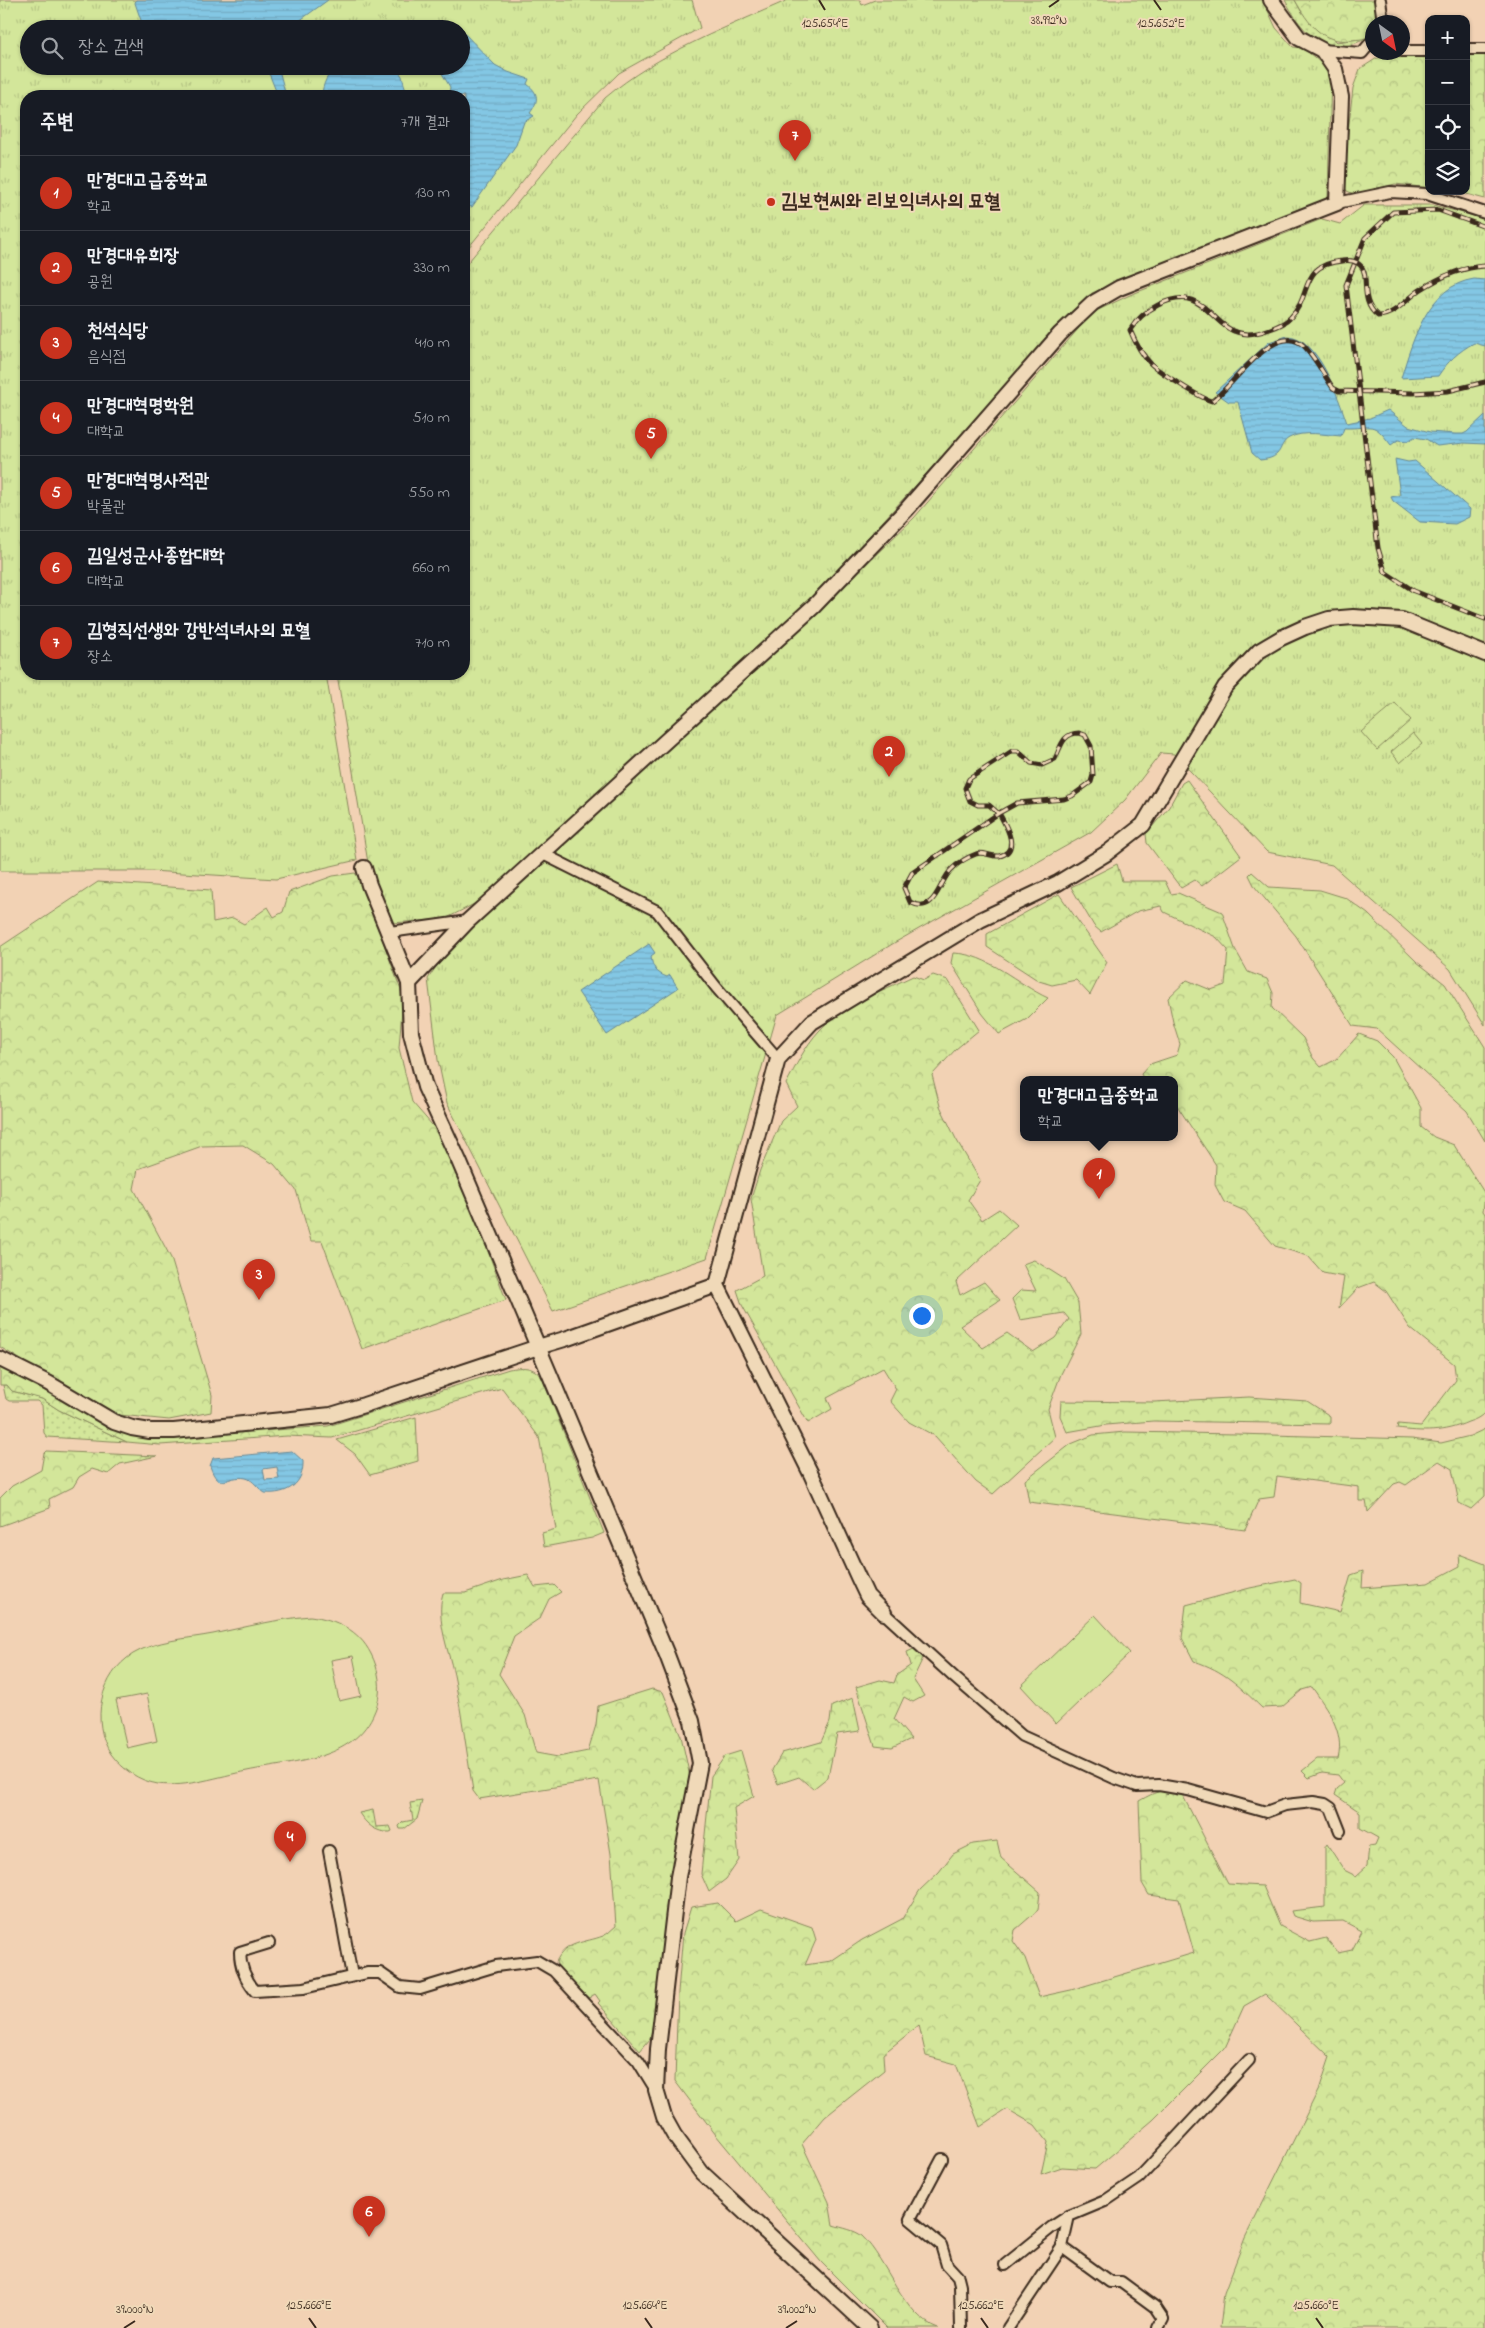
<!DOCTYPE html>
<html lang="ko">
<head>
<meta charset="utf-8">
<style>
  body { margin:0; font-family:"Indie Flower","Poor Story",sans-serif; background:#20242c; color:#f1f3f6 }
  .controls { position:absolute; right:15px; top:15px; display:grid; overflow:hidden; border-radius:10px; box-shadow:0 1px 4px #0004 }
  .controls button { width:45px; height:45px; display:grid; place-items:center; padding:0; border:0; border-bottom:1px solid #363941; background:#171b24; color:#f1f3f6; font:25px sans-serif }
  .compass { position:absolute; left:1365px; top:15px; width:45px; height:45px; border-radius:50%; background:#171b24; box-shadow:0 1px 4px #0004; rotate:147deg }
  .you { position:absolute; left:921px; top:1315px; width:18px; height:18px; margin:-12px; border:4px solid #fff; border-radius:50%; background:#1a73e8; box-shadow:0 0 0 8px #1a73e833 }
  .badge { display:grid; place-items:center; width:32px; height:32px; border-radius:50%; background:#c8321e; color:#fff; font-size:16px; font-weight:700 }
  .pin { position:absolute; translate:-50% -41px; filter:drop-shadow(0 1px 2px #0008) }
  .pin::after { content:''; position:absolute; top:26px; width:18px; height:15px; background:inherit; clip-path:polygon(0 0,100% 0,50% 100%) }
  .popup { position:absolute; left:1020px; top:1076px; width:158px; height:65px; box-sizing:border-box; display:grid; place-content:center; border-radius:10px; background:#171b24; filter:drop-shadow(0 1px 4px #0005); font-size:16px; white-space:nowrap; color:#9ea1a6 }
  .popup b { font-size:19px; color:#f1f3f6 }
  .popup::after { content:''; position:absolute; left:50%; top:100%; margin-left:-10px; border:10px solid transparent; border-top-color:#171b24 }
  .list { margin:0; padding:0; list-style:none }
  h2 { display:flex; justify-content:space-between; align-items:center; height:65px; margin:0; padding:0 20px; font-size:21px }
  h2 small { font-size:16px; font-weight:400; color:#9ea1a6 }
  .list li { display:grid; grid-template-columns:32px 1fr auto; gap:15px; align-items:center; box-sizing:border-box; height:75px; padding:0 20px; border-top:1px solid #363941 }
  .list b { display:block; font-size:19px; white-space:nowrap }
  .list p { margin:0; font-size:16px; white-space:nowrap; color:#9ea1a6 }
  .list em { font-size:16px; font-style:normal; color:#9ea1a6 }
  .icon { flex:none; width:28px; height:28px; fill:none; stroke:currentColor; stroke-width:2; stroke-linecap:round; stroke-linejoin:round }
  .map { position:relative; flex:none; width:1485px; height:2328px; overflow:hidden }
  .search { position:absolute; background:#171b24; box-shadow:0 1px 4px #0004; left:20px; top:20px; width:450px; height:55px; display:flex; align-items:center; gap:12px; box-sizing:border-box; padding:0 18px; border-radius:28px; color:#9ea1a6; font-size:19px }
  .panel { position:absolute; background:#171b24; box-shadow:0 1px 4px #0004; left:20px; top:90px; width:450px; height:590px; border-radius:20px }
  .map>svg:first-child { display:block }
</style>
</head>
<body>
<div class="map">
<svg width="1485" height="2328" viewBox="0 0 1485 2328">
  <defs>
    <pattern id="grass-dots" width="8" height="8" patternUnits="userSpaceOnUse" patternTransform="scale(1.25)"><rect width="8" height="8" fill="#d3e69a"/><path d="M2 2h.1M6 6h.1" fill="none" stroke="#b6c584" stroke-width="1.8" stroke-linecap="round"/></pattern>
    <pattern id="forest-crowns" width="20" height="18" patternUnits="userSpaceOnUse" patternTransform="scale(1.25)"><rect width="20" height="18" fill="#d3e69a"/><path d="M2 6a3 3 0 1 1 6 0M12 15a3 3 0 1 1 6 0" fill="none" stroke="#b6c584"/></pattern>
    <pattern id="park-tufts" width="24" height="20" patternUnits="userSpaceOnUse" patternTransform="scale(1.25)"><rect width="24" height="20" fill="#d3e69a"/><path d="M3 7l-1-3M5 7V3M7 7l1-3M15 17l-1-3M17 17v-4M19 17l1-3" fill="none" stroke="#b6c584"/></pattern>
    <pattern id="water-rules" width="6" height="5" patternUnits="userSpaceOnUse" patternTransform="scale(1.25)"><rect width="6" height="5" fill="#83c7e4"/><path d="M0 2.5h6" fill="none" stroke="#72abc3"/></pattern>
  </defs>
  <rect width="100%" height="100%" fill="#f2d2b4"/>
  <filter id="ink" filterUnits="userSpaceOnUse"><feTurbulence type="fractalNoise" baseFrequency=".02" numOctaves="2"/><feDisplacementMap in="SourceGraphic" scale="10" xChannelSelector="R" yChannelSelector="G"/><feConvolveMatrix kernelMatrix="1 2 1 2 8 2 1 2 1" color-interpolation-filters="sRGB"/></filter>
  <g filter="url(#ink)">
    <!-- grass -->
    <g fill="url(#grass-dots)" stroke="#87885c">
      <path d="M1285 0H1295L1301 11 1336 42 1367 38C1326 60 1303 34 1285 0Z"/>
      <path d="M3 1385H7L12 1391 42 1399 59 1410 127 1442 47 1437 44 1433 42 1405 37 1401H9L6 1399Z"/>
      <path d="M422 1801 417 1819 404 1829H400L399 1826 403 1822 413 1820 410 1803Z"/>
      <path d="M373 1810 376 1827 390 1826 392 1831 390 1832C376 1833 366 1824 359 1813Z"/>
    </g>
    <!-- forest -->
    <g fill="url(#forest-crowns)" stroke="#87885c">
      <path d="M1295 0H1375L1378 22H1372V34C1366 40 1359 39 1351 40 1322 44 1308 23 1295 0Z"/>
      <path d="M1485 54V199L1455 191H1466V55Z"/>
      <path d="M1429 56V188L1395 184 1354 194 1347 191 1342 184 1345 159 1353 88 1360 69 1377 58Z"/>
      <path d="M1187 780 1241 856 1202 886 1195 880 1181 888 1147 843 1146 834 1169 807 1182 783Z"/>
      <path d="M1117 864 1122 881H1165L1171 894 1178 893 1222 912 1235 949 1248 972 1267 979 1273 993 1272 1008 1303 1038 1313 1058 1321 1067 1337 1059 1359 1034 1377 1041 1393 1057 1421 1108V1127L1434 1137 1454 1145 1485 1194 1483 1211 1485 1214V1412C1480 1418 1474 1420 1468 1422 1443 1433 1423 1432 1397 1429L1398 1424 1421 1426 1456 1380 1454 1364 1410 1328 1386 1291 1374 1282 1358 1288 1339 1308 1344 1277 1323 1273 1308 1256 1275 1246 1245 1211 1224 1202 1215 1185 1216 1165 1174 1101V1080H1144L1141 1074 1150 1064 1177 1055 1180 1044 1173 1022 1168 998 1187 980 1211 990 1225 985 1228 950 1216 937 1164 912 1161 906 1138 911 1101 932 1094 926 1071 887Z"/>
      <path d="M1252 872 1269 887 1320 890 1346 898 1368 914 1417 962 1445 984 1485 1047V1141L1467 1111 1377 1029 1353 1026 1296 936 1255 887 1249 875Z"/>
      <path d="M355 873 361 881 403 996 399 1048 412 1102 439 1133 470 1203 506 1300 362 1349 322 1241H311L296 1190 274 1164 243 1145 202 1146 138 1169 134 1189 171 1258 212 1395 211 1412 169 1420 110 1414 0 1347V947L98 882 211 890 213 922 233 918 244 924 268 907 274 917 283 912 289 892 333 876Z"/>
      <path d="M1059 894 1107 962 1090 995 1076 980 1052 985 1039 981 987 947V934Z"/>
      <path d="M953 953C989 954 1017 984 1048 998L1027 1019 999 1034 982 1013 951 963Z"/>
      <path d="M933 975 948 980 979 1030 956 1049 932 1075 940 1106 956 1139 980 1180 968 1200 982 1220 999 1209 1017 1225 956 1282 960 1295 984 1282 1000 1300 960 1326 983 1348 1007 1333 1033 1352 1055 1338 1069 1319 1064 1313 1020 1320 1012 1299 1021 1290 1036 1291 1023 1264 1034 1260 1064 1279 1078 1303 1081 1334 1061 1374 1048 1409 1055 1437 993 1494 976 1482 935 1436 909 1422 890 1401 896 1389 883 1368 827 1398 832 1409 808 1423 742 1305 737 1290 763 1276 751 1199 760 1170 781 1121 797 1106 786 1084C796 1066 805 1046 819 1031 842 1005 882 991 913 976L924 980Z"/>
      <path d="M0 1364 130 1434 157 1439 328 1426 509 1369C522 1367 533 1365 542 1378L604 1533 592 1538 544 1547 542 1533 556 1529 539 1437 502 1388 332 1438 287 1436 160 1445 127 1442 59 1410 42 1399 12 1391 7 1385H0Z"/>
      <path d="M1249 1397 1307 1401 1330 1416V1424L1153 1421 1106 1425 1067 1432 1060 1416 1061 1401 1154 1402Z"/>
      <path d="M416 1417 418 1461 370 1475 355 1454 337 1440Z"/>
      <path d="M1485 1429V1496L1471 1509 1459 1503 1452 1469 1439 1461 1406 1485 1400 1482 1394 1484 1368 1512 1366 1501H1359V1487L1277 1476 1274 1497 1259 1499 1245 1530 1029 1502 1025 1480 1071 1444 1093 1435 1125 1432 1237 1434 1412 1439 1441 1443 1470 1436Z"/>
      <path d="M46 1451 157 1456 120 1464 108 1474 92 1469 79 1477 73 1487 49 1499 50 1508 0 1526V1498L12 1486 41 1470 44 1453Z"/>
      <path d="M1459 1554 1485 1564V2328H1220L1224 2293 1245 2238 1320 2087 1330 2057 1265 1994 1244 2006 1225 2048 1153 2120 1095 2169 1062 2167 1041 2174 1048 2142 1035 2125 1007 2109 980 2127 956 2064 926 2056 919 2025 883 2054 884 2070 825 2117 802 2144 829 2202 833 2225C842 2228 855 2230 862 2236 888 2261 902 2315 938 2328H887L821 2262 716 2135 675 2081 678 1992 683 1933 691 1907 718 1903 736 1921 761 1909 812 1927 816 1940 805 1965 831 1961 862 1940 902 1919 920 1890 939 1872 953 1854 973 1844 997 1841 1001 1858 1040 1892 1038 1910 1015 1930 1013 1941 1025 1958 1039 1997 1071 1990 1194 1953 1179 1899 1149 1895 1142 1883 1139 1801C1157 1791 1164 1787 1183 1796L1228 1884 1263 1886 1280 1926 1310 1942 1326 1938 1338 1953 1352 1950 1362 1931 1343 1921 1313 1922 1293 1916 1291 1911 1325 1907V1847L1327 1844 1344 1870 1356 1876 1367 1866 1369 1846 1375 1845 1378 1838 1360 1828V1812L1335 1795 1337 1789 1344 1783 1338 1775 1322 1773 1309 1778 1302 1771 1317 1759H1338C1345 1731 1327 1709 1312 1687L1302 1690 1282 1707 1262 1708C1239 1686 1225 1671 1194 1661L1182 1638 1186 1605 1250 1588 1295 1579 1301 1583 1300 1603 1340 1612 1351 1575 1363 1571 1362 1588 1428 1583 1460 1566Z"/>
      <path d="M528 1575 535 1587 554 1585 561 1592 549 1599 540 1618 514 1636 499 1674 525 1715 536 1753 558 1757 588 1751 596 1725 598 1706 652 1689 663 1692 681 1736 690 1777 666 1950 650 2039 640 2051 598 2003 600 2001 595 1994 589 1998 561 1973 556 1962C565 1941 585 1943 603 1936 608 1934 612 1929 616 1926L611 1854 599 1780 479 1799 473 1791C467 1754 462 1716 455 1680 450 1653 435 1620 443 1593H465L503 1580Z"/>
      <path d="M916 1648 923 1658 913 1679 924 1696 913 1702 904 1697 894 1719 911 1739 892 1748 875 1746 856 1687 880 1680 894 1683 897 1675 911 1665 907 1652Z"/>
      <path d="M853 1698 860 1731 837 1734 828 1777 813 1789 799 1777 778 1784 772 1770 782 1753 821 1742 830 1722 832 1706Z"/>
      <path d="M741 1751 754 1796 734 1808 739 1860 726 1879 709 1892 701 1874 711 1776 725 1756Z"/>
    </g>
    <!-- park -->
    <g fill="url(#park-tufts)" stroke="#87885c" fill-rule="evenodd">
      <path d="M0 0H692L700 28 619 73 577 114 464 253V96H26V674H326L357 860 276 879 151 871H0ZM29 29H461V66H29Z"/>
      <path d="M788 0H860L862 5 875 0H1263L1276 28 1293 47 1303 48 1331 71 1328 197 1319 207 1092 293 828 581 778 631 476 903 445 919 392 923 369 869 337 674H464V267L605 98C658 53 725 28 788 0Z"/>
      <path d="M1364 205H1433L1485 219V1025L1450 969 1332 865 1267 852 1174 754 1161 753 1125 800 1091 832 894 943 777 1015 707 1258 553 1311 447 1103 438 1060 428 979 450 945 814 614 914 518 1092 313 1130 295 1322 219 1340 224Z"/>
    </g>
    <!-- garden -->
    <g fill="#d3e69a" stroke="#87885c" fill-rule="evenodd">
      <path d="M1395 703 1411 720 1377 750 1361 732Z"/>
      <path d="M1413 733 1422 744 1400 763 1391 752Z"/>
      <path d="M1095 1615 1130 1653 1056 1724 1021 1686Z"/>
      <path d="M310 1616C336 1619 359 1630 371 1654 379 1669 382 1688 377 1705 359 1761 296 1761 247 1771 219 1776 187 1788 158 1784 139 1781 122 1769 111 1754 90 1722 100 1674 133 1654 156 1640 187 1639 213 1634 245 1627 278 1619 310 1616ZM353 1656 361 1696 339 1701 331 1660ZM147 1694 157 1741 127 1748 116 1700Z"/>
    </g>
    <!-- water -->
    <g fill="url(#water-rules)" stroke="#668895" fill-rule="evenodd">
      <path d="M136 0H328L288 29H144L135 3Z"/>
      <path d="M461 30 495 65 508 72 529 79 527 84C539 93 539 101 530 113L534 116 524 122 516 145 472 207 467 206 464 211V96H449L450 87 440 70 426 66H461Z"/>
      <path d="M266 66H278L286 96H278Z"/>
      <path d="M338 66H395L402 76 407 96H322C322 85 328 72 338 66Z"/>
      <path d="M1474 279 1485 280V346L1474 343C1459 351 1447 362 1438 376L1401 378C1413 339 1428 286 1474 279Z"/>
      <path d="M1287 336C1318 336 1338 397 1347 423L1370 418 1388 410 1408 426 1430 432 1455 434H1463L1467 432 1485 415V444L1464 443 1437 446 1426 439 1414 437 1408 441 1398 440 1391 445C1371 419 1374 429 1344 428L1341 436C1326 435 1303 430 1289 438 1277 445 1285 458 1260 460L1252 453 1238 402H1229L1215 392 1269 342Z"/>
      <path d="M1395 459 1408 462 1415 461 1470 509 1469 517 1455 524 1420 522 1393 501 1391 497 1400 495Z"/>
      <path d="M649 944 655 953 651 956C652 967 656 973 667 977L670 975 678 988 607 1035 578 992Z"/>
      <path d="M292 1451 303 1461C304 1484 287 1495 265 1493 258 1489 254 1480 246 1478 227 1474 219 1493 210 1466L213 1458ZM277 1467 279 1479 265 1480 263 1469Z"/>
    </g>
    <g fill="none" stroke-linecap="round" stroke-linejoin="round">
      <defs>
        <g id="street">
          <path d="M1380 0 1383 22"/>
          <path d="M1466 49H1485"/>
          <path d="M1322 50 1362 53 1372 41"/>
          <path d="M1402 51H1429"/>
          <path d="M1337 203 1390 192 1427 194 1485 213"/>
          <path d="M541 853 657 911 716 987 778 1059"/>
          <path d="M390 932 468 921"/>
          <path d="M884 1613 955 1678 1022 1736 1114 1778 1137 1786 1159 1785 1188 1790 1266 1812 1285 1805 1313 1802 1325 1804 1331 1808 1340 1831"/>
          <path d="M329 1851 352 1976"/>
          <path d="M269 1943 240 1952C240 1967 246 1980 255 1991L304 1988 367 1973H380L400 1987 420 1989 496 1966 537 1961 554 1971 638 2061 656 2090"/>
          <path d="M942 2159 910 2219 941 2245 947 2265 958 2277 960 2285 961 2328"/>
          <path d="M1005 2265 1052 2227 1069 2216"/>
          <path d="M1008 2328 1062 2247"/>
          <path d="M1158 2328 1163 2319 1155 2307 1121 2282H1110L1062 2247 1069 2216 1105 2201 1139 2178 1249 2060"/>
        </g>
        <g id="secondary">
          <path d="M364 868 369 885 409 983 411 1033 425 1087 459 1161 550 1375 667 1655 692 1721 700 1763 678 1877 658 2049 656 2090 664 2117 674 2135 702 2173 870 2328"/>
          <path d="M409 983 468 921 814 606 906 510 1060 334 1093 303 1119 288 1337 203 1341 97 1335 69 1322 50 1299 38 1271 0"/>
          <path d="M0 1359 48 1383 114 1422 132 1428 150 1431H174L253 1423 331 1415 364 1405 538 1347 568 1338 717 1285"/>
          <path d="M884 1613 867 1596 858 1577 812 1476 717 1285 778 1059 812 1022 980 920 1058 883 1107 853 1143 825 1225 687 1259 651 1281 638 1305 627 1329 619 1353 617 1402 620 1485 654"/>
        </g>
      </defs>
      <!-- street casing -->
      <use href="#street" stroke="#3b2a1e" stroke-width="14"/>
      <!-- secondary casing -->
      <use href="#secondary" stroke="#3b2a1e" stroke-width="18"/>
      <!-- street -->
      <use href="#street" stroke="#f0d9b8" stroke-width="10"/>
      <!-- secondary -->
      <use href="#secondary" stroke="#f0d9b8" stroke-width="14"/>
      <defs>
        <g id="rail">
          <path d="M1485 227 1438 210 1393 212 1365 238 1346 285 1378 548 1385 572 1414 591 1485 619"/>
          <path d="M1485 266C1461 267 1440 277 1420 290 1407 299 1394 316 1378 316 1358 301 1371 275 1360 265 1355 260 1348 260 1342 261 1298 265 1313 296 1290 318 1283 326 1258 334 1248 334 1210 334 1208 280 1158 305 1146 311 1137 319 1130 330 1135 342 1142 355 1151 364 1160 372 1201 399 1212 401 1233 387 1276 317 1305 347 1316 359 1324 375 1333 388L1339 391 1413 393 1448 391 1485 382"/>
          <path d="M999 813 1017 803 1064 799 1072 796 1091 782 1093 775 1091 746 1085 735 1079 733C1063 733 1061 746 1055 759L1042 765 1031 763 1018 751H1012L969 779 965 788 970 801 978 805H989L998 813H999C1005 824 1022 851 999 856 991 857 983 851 976 854 968 857 958 863 952 869 938 882 936 916 910 902L904 888 912 873 999 813"/>
        </g>
      </defs>
      <!-- rail casing -->
      <use href="#rail" stroke="#3b2a1e" stroke-width="5"/>
      <!-- rail -->
      <use href="#rail" stroke="#f0d9b8" stroke-width="3" stroke-dasharray="9" stroke-linecap="butt"/>
    </g>
  </g>
  <!-- ticks -->
  <path fill="none" stroke="#3b2a1e" stroke-width="2" d="M819 0 825 10M1154 0 1161 10M1049 7 1059 0M309 2318 316 2328M645 2318 652 2328M981 2318 988 2328M1316 2318 1323 2328M124 2328 135 2321M786 2328 797 2321"/>
  <!-- markers -->
  <circle fill="#c8321e" stroke="#f0d9b8" stroke-width="2" cx="771" cy="202" r="5"/>
  <g text-anchor="middle" dominant-baseline="central" stroke-width="4" stroke-linejoin="round" paint-order="stroke">
    <!-- poi labels -->
    <g font-size="20" font-weight="bold" fill="#3b2a1e" stroke="#f0d9b8" text-anchor="start">
      <text x="781" y="202">김보현씨와 리보익녀사의 묘혈</text>
    </g>
  </g>
  <g font-size="12" text-anchor="middle" fill="#3b2a1e" stroke="#f0d9b8" stroke-width="4" stroke-linejoin="round" paint-order="stroke">
    <text x="1049" y="24">38.992°N</text>
    <text x="825" y="27">125.654°E</text>
    <text x="1161" y="27">125.652°E</text>
    <text x="309" y="2309">125.666°E</text>
    <text x="645" y="2309">125.664°E</text>
    <text x="981" y="2309">125.662°E</text>
    <text x="1316" y="2309">125.660°E</text>
    <text x="135" y="2313">39.000°N</text>
    <text x="797" y="2313">39.002°N</text>
  </g>
</svg>
<div class="controls">
<button>+</button>
<button>−</button>
<button><svg class="icon" aria-label="locate" viewBox="0 0 24 24"><circle cx="12" cy="12" r="6"/><path d="M12 2v4M12 18v4M2 12h4M18 12h4"/></svg></button>
<button><svg class="icon" aria-label="layers" viewBox="0 0 24 24"><path d="M12 4l9 5-9 5-9-5zM3 14l9 5 9-5"/></svg></button>
</div>
<svg class="compass" viewBox="-18 -18 36 36"><path d="M0-13l5 13h-10z" fill="#e53935"/><path d="M0 13l5-13h-10z" fill="#9ea1a6"/></svg>
<div class="you"></div>
<div class="pin badge" style="left:1099px;top:1199px">1</div>
<div class="popup"><b>만경대고급중학교</b>학교</div>
<div class="pin badge" style="left:889px;top:777px">2</div>
<div class="pin badge" style="left:259px;top:1300px">3</div>
<div class="pin badge" style="left:290px;top:1862px">4</div>
<div class="pin badge" style="left:651px;top:459px">5</div>
<div class="pin badge" style="left:369px;top:2237px">6</div>
<div class="pin badge" style="left:795px;top:161px">7</div>
<div class="search"><svg class="icon" aria-label="search" viewBox="0 0 24 24"><circle cx="10" cy="10" r="6"/><path d="M15 15l6 6"/></svg>장소 검색</div>
<section class="panel">
<h2>주변<small>7개 결과</small></h2>
<ul class="list">
<li><span class="badge">1</span><div><b>만경대고급중학교</b><p>학교</p></div><em>130 m</em></li>
<li><span class="badge">2</span><div><b>만경대유희장</b><p>공원</p></div><em>330 m</em></li>
<li><span class="badge">3</span><div><b>천석식당</b><p>음식점</p></div><em>410 m</em></li>
<li><span class="badge">4</span><div><b>만경대혁명학원</b><p>대학교</p></div><em>510 m</em></li>
<li><span class="badge">5</span><div><b>만경대혁명사적관</b><p>박물관</p></div><em>550 m</em></li>
<li><span class="badge">6</span><div><b>김일성군사종합대학</b><p>대학교</p></div><em>660 m</em></li>
<li><span class="badge">7</span><div><b>김형직선생와 강반석녀사의 묘혈</b><p>장소</p></div><em>710 m</em></li>
</ul>
</section>
</div>
</body>
</html>
